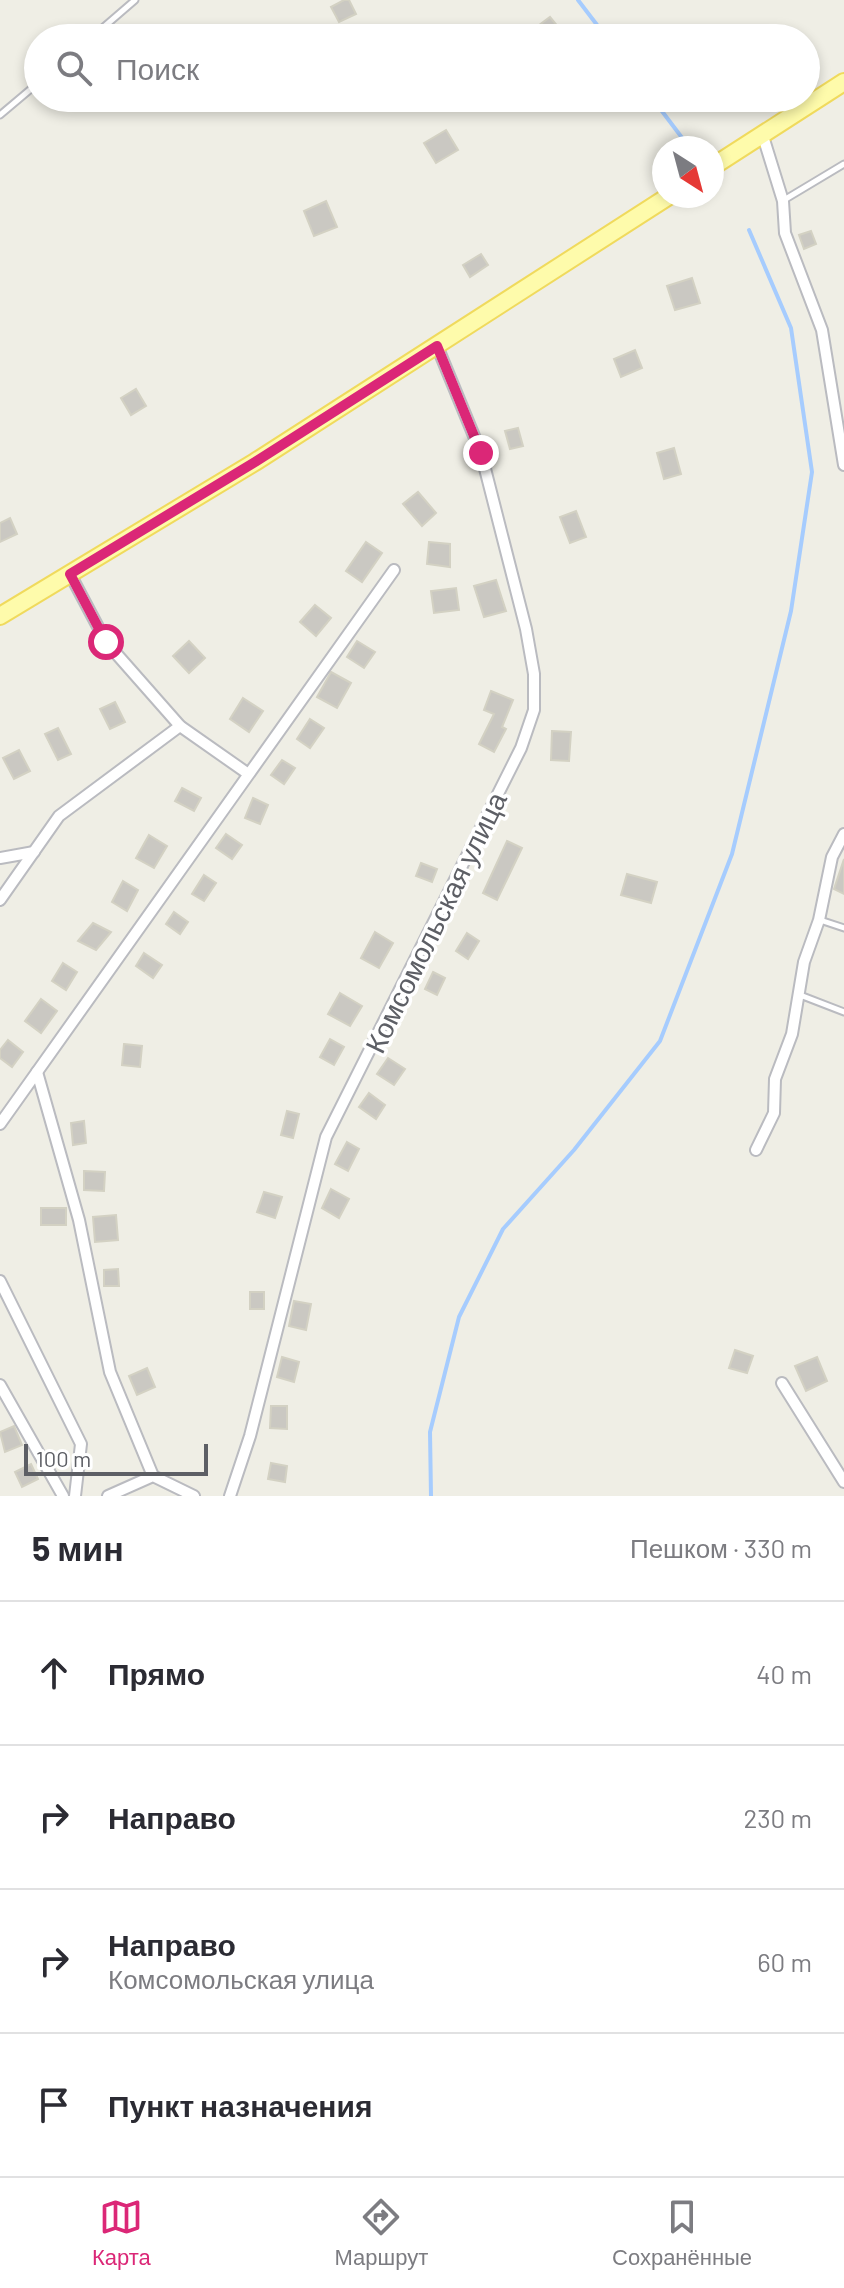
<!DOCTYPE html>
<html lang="ru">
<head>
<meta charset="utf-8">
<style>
  body { margin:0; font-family:Barlow,sans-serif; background:#f2f2f3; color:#2b2b33 }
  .compass { position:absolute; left:652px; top:136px; width:72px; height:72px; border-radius:50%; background:#fff; box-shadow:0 4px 12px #0003; rotate:144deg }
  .scale { position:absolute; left:24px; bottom:20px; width:184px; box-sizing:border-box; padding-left:8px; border:4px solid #5d5f65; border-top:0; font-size:22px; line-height:28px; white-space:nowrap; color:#5d5f65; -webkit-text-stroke:6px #fff; paint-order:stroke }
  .stop { position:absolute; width:24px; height:24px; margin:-18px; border:6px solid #db2777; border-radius:50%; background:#fff }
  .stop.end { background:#db2777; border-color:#fff; box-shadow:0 2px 8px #0008 }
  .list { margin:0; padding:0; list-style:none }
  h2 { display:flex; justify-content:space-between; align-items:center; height:104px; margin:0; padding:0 32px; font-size:34px }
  h2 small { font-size:26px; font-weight:400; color:#7c7c81 }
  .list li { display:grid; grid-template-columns:52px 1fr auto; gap:24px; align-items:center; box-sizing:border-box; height:144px; padding:0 32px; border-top:2px solid #e1e1e2 }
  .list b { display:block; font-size:30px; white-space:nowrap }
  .list p { margin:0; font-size:26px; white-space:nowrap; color:#7c7c81 }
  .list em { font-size:26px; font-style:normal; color:#7c7c81 }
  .icon { flex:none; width:44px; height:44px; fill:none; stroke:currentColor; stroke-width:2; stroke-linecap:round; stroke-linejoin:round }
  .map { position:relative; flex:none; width:844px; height:1496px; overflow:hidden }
  .search { position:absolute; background:#fff; box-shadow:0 4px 12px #0003; left:24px; right:24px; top:24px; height:88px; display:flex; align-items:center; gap:20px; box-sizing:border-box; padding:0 28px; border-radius:44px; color:#7c7c81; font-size:30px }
  .sheet { height:680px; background:#fff }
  nav { display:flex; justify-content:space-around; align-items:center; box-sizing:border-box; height:112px; border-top:2px solid #e1e1e2; background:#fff; font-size:22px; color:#7c7c81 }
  nav a { display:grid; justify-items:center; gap:4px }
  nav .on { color:#db2777 }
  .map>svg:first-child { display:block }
</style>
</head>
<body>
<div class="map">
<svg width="844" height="1496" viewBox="0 0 844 1496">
  <rect width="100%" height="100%" fill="#efeee5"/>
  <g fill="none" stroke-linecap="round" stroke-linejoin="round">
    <!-- stream -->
    <g stroke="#a6ccfe" stroke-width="4">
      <path d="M578 0 607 38"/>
      <path d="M652 98 686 143"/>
      <path d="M431 1496 430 1432 459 1317 503 1229 574 1150 660 1041 732 854 791 611 812 472 791 328 749 230"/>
    </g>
  </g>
  <!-- building -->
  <g fill="#cac8c2" stroke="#d3d1c3" stroke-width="2">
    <path d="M344 0H349L356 14 339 22 331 7Z"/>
    <path d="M550 17 567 38H535L530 32Z"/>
    <path d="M446 130 458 150 436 163 424 143Z"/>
    <path d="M326 201 337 227 314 236 304 211Z"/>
    <path d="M811 231 816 244 804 249 799 235Z"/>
    <path d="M481 254 488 265 470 277 463 265Z"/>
    <path d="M692 278 700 303 675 310 667 286Z"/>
    <path d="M635 350 642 368 621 377 614 359Z"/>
    <path d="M136 389 146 406 131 415 121 398Z"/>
    <path d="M518 428 523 446 510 449 505 431Z"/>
    <path d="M674 448 681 474 664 479 657 453Z"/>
    <path d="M418 492 436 513 422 526 403 504Z"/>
    <path d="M576 511 586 537 570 543 560 517Z"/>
    <path d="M10 518 17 534 0 542V523Z"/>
    <path d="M366 542 382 553 362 582 346 571Z"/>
    <path d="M429 542 450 544V567L427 564Z"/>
    <path d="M496 580 506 611 484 617 474 586Z"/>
    <path d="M456 588 459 610 434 613 431 591Z"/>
    <path d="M315 605 331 618 316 636 300 622Z"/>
    <path d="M189 641 205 658 189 673 173 656Z"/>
    <path d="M357 641 375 652 364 668 347 657Z"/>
    <path d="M331 672 351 683 337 708 317 697Z"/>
    <path d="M491 691 513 700 502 727 506 729 494 752 479 744 494 714 484 710Z"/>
    <path d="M243 698 263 711 249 732 230 719Z"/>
    <path d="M115 702 125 722 110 729 100 709Z"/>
    <path d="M310 719 324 728 310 748 297 739Z"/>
    <path d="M58 728 71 754 58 760 45 734Z"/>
    <path d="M552 731 571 732 569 761 551 760Z"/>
    <path d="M19 750 30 771 14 779 3 758Z"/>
    <path d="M282 760 295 768 284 784 271 775Z"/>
    <path d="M182 788 201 798 194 811 175 801Z"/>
    <path d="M253 798 268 805 260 824 245 818Z"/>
    <path d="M226 834 242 845 232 859 216 848Z"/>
    <path d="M149 835 167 846 154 868 136 858Z"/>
    <path d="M507 841 522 848 497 900 483 893Z"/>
    <path d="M844 859V894L834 889Z"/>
    <path d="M421 863 437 869 432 882 416 876Z"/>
    <path d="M627 874 657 882 651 903 621 895Z"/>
    <path d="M204 875 216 883 204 901 192 894Z"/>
    <path d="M123 881 138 890 127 911 112 902Z"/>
    <path d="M174 912 188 922 180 934 166 924Z"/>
    <path d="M93 923 111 932 96 950 78 941Z"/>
    <path d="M375 932 393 943 379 968 361 958Z"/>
    <path d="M467 933 479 941 468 959 456 951Z"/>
    <path d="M144 953 162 965 153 978 136 966Z"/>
    <path d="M63 963 77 972 66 990 52 981Z"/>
    <path d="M433 972 445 978 437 995 425 989Z"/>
    <path d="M340 993 362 1006 350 1026 328 1014Z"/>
    <path d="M41 999 57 1011 41 1033 25 1021Z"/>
    <path d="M330 1039 344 1047 334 1065 320 1057Z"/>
    <path d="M8 1040 23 1052 12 1067 0 1058V1050Z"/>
    <path d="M124 1044 142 1046 140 1067 122 1065Z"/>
    <path d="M388 1058 405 1069 394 1085 377 1074Z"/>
    <path d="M369 1093 385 1105 376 1119 359 1107Z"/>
    <path d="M287 1111 299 1114 293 1138 281 1135Z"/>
    <path d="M84 1121 86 1143 73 1145 71 1123Z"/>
    <path d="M347 1142 359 1149 348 1171 335 1164Z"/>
    <path d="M84 1171 105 1172 104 1191 84 1190Z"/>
    <path d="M331 1189 349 1199 339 1218 322 1208Z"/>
    <path d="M264 1192 282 1197 275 1218 257 1212Z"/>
    <rect x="41" y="1208" width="25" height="17"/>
    <path d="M116 1215 118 1240 95 1242 93 1217Z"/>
    <path d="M118 1269 119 1286H104V1270Z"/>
    <rect x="250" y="1292" width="14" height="17"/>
    <path d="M294 1301 311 1304 306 1330 289 1326Z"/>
    <path d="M735 1350 753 1356 747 1373 729 1368Z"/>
    <path d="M282 1357 299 1362 294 1382 277 1377Z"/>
    <path d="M817 1357 827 1381 806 1391 795 1366Z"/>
    <path d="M147 1368 155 1387 137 1395 129 1376Z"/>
    <path d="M271 1406H287V1429L270 1428Z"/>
    <path d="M14 1426 22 1445 5 1452 0 1432Z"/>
    <path d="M271 1463 287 1466 285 1482 268 1479Z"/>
    <path d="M31 1464 38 1479 22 1487 15 1472Z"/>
  </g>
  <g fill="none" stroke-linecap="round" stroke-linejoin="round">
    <defs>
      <g id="service">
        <path d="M91 38 135 0"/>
        <path d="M0 115 38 83"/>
        <path d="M784 200 844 164"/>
        <path d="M820 920 844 928"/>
        <path d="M800 995 844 1012"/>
      </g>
      <g id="minor">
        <path d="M762 133 783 201 785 233 822 330 844 465"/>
        <path d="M70 574 106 642 180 726 247 773"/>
        <path d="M0 858 34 852"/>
        <path d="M0 900 59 816 180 726"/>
        <path d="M37 1072 79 1220 110 1372 153 1476"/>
        <path d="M0 1124 394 570"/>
        <path d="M756 1150 774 1113 775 1079 792 1034 804 962 819 920 832 857 844 834"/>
        <path d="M0 1281 81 1444 75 1496"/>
        <path d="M782 1383 844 1482"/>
        <path d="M0 1385 63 1496"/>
        <path d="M108 1496 153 1476 194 1496"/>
        <path d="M230 1496 250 1436 326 1137 521 748 534 710V674L526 629 481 453 437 346"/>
      </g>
      <g id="primary">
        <path d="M712 167 844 82"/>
        <path d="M0 616 255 462 669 196"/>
      </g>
    </defs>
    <!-- service casing -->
    <use href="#service" stroke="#babbc0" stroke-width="9"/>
    <!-- minor casing -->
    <use href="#minor" stroke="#babbc0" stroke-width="14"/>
    <!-- primary casing -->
    <use href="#primary" stroke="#f0da5d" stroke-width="20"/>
    <!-- service -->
    <use href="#service" stroke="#fff" stroke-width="5"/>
    <!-- minor -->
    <use href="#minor" stroke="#fff" stroke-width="10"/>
    <!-- primary -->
    <use href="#primary" stroke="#fefbab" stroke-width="16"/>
  </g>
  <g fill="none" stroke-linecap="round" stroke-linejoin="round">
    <!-- route -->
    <path stroke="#db2777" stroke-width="10" d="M106 642 70 574 255 462 437 346 481 453"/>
  </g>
  <g text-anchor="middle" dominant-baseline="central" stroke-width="7" stroke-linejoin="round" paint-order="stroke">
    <!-- street labels -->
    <g font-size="28" fill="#5d5f65" stroke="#fff">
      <text transform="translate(435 922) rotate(-64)">Комсомольская улица</text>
    </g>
  </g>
</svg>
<svg class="compass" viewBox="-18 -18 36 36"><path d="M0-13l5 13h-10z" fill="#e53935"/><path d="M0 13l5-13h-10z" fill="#7c7c81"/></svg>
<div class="scale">100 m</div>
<div class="stop" style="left:106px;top:642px"></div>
<div class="stop end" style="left:481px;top:453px"></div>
<div class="search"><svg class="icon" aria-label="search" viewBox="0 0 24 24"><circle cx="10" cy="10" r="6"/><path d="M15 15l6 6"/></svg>Поиск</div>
</div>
<section class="sheet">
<h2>5 мин<small>Пешком · 330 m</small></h2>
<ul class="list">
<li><svg class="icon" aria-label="ahead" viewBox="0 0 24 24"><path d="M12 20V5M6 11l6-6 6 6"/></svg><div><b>Прямо</b></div><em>40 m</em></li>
<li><svg class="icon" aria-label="right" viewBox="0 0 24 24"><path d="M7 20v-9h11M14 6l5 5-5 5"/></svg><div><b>Направо</b></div><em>230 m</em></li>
<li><svg class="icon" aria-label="right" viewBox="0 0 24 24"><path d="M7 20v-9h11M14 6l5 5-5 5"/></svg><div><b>Направо</b><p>Комсомольская улица</p></div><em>60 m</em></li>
<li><svg class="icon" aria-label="arrive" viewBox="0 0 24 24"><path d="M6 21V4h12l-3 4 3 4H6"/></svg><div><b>Пункт назначения</b></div></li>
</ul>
</section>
<nav>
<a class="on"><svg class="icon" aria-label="map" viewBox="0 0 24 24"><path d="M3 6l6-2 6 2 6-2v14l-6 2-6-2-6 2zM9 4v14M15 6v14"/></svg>Карта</a>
<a><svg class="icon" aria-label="directions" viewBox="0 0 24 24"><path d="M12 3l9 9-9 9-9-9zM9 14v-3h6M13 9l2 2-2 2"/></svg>Маршрут</a>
<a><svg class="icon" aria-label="saved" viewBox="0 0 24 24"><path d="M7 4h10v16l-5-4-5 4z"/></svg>Сохранённые</a>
</nav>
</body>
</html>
